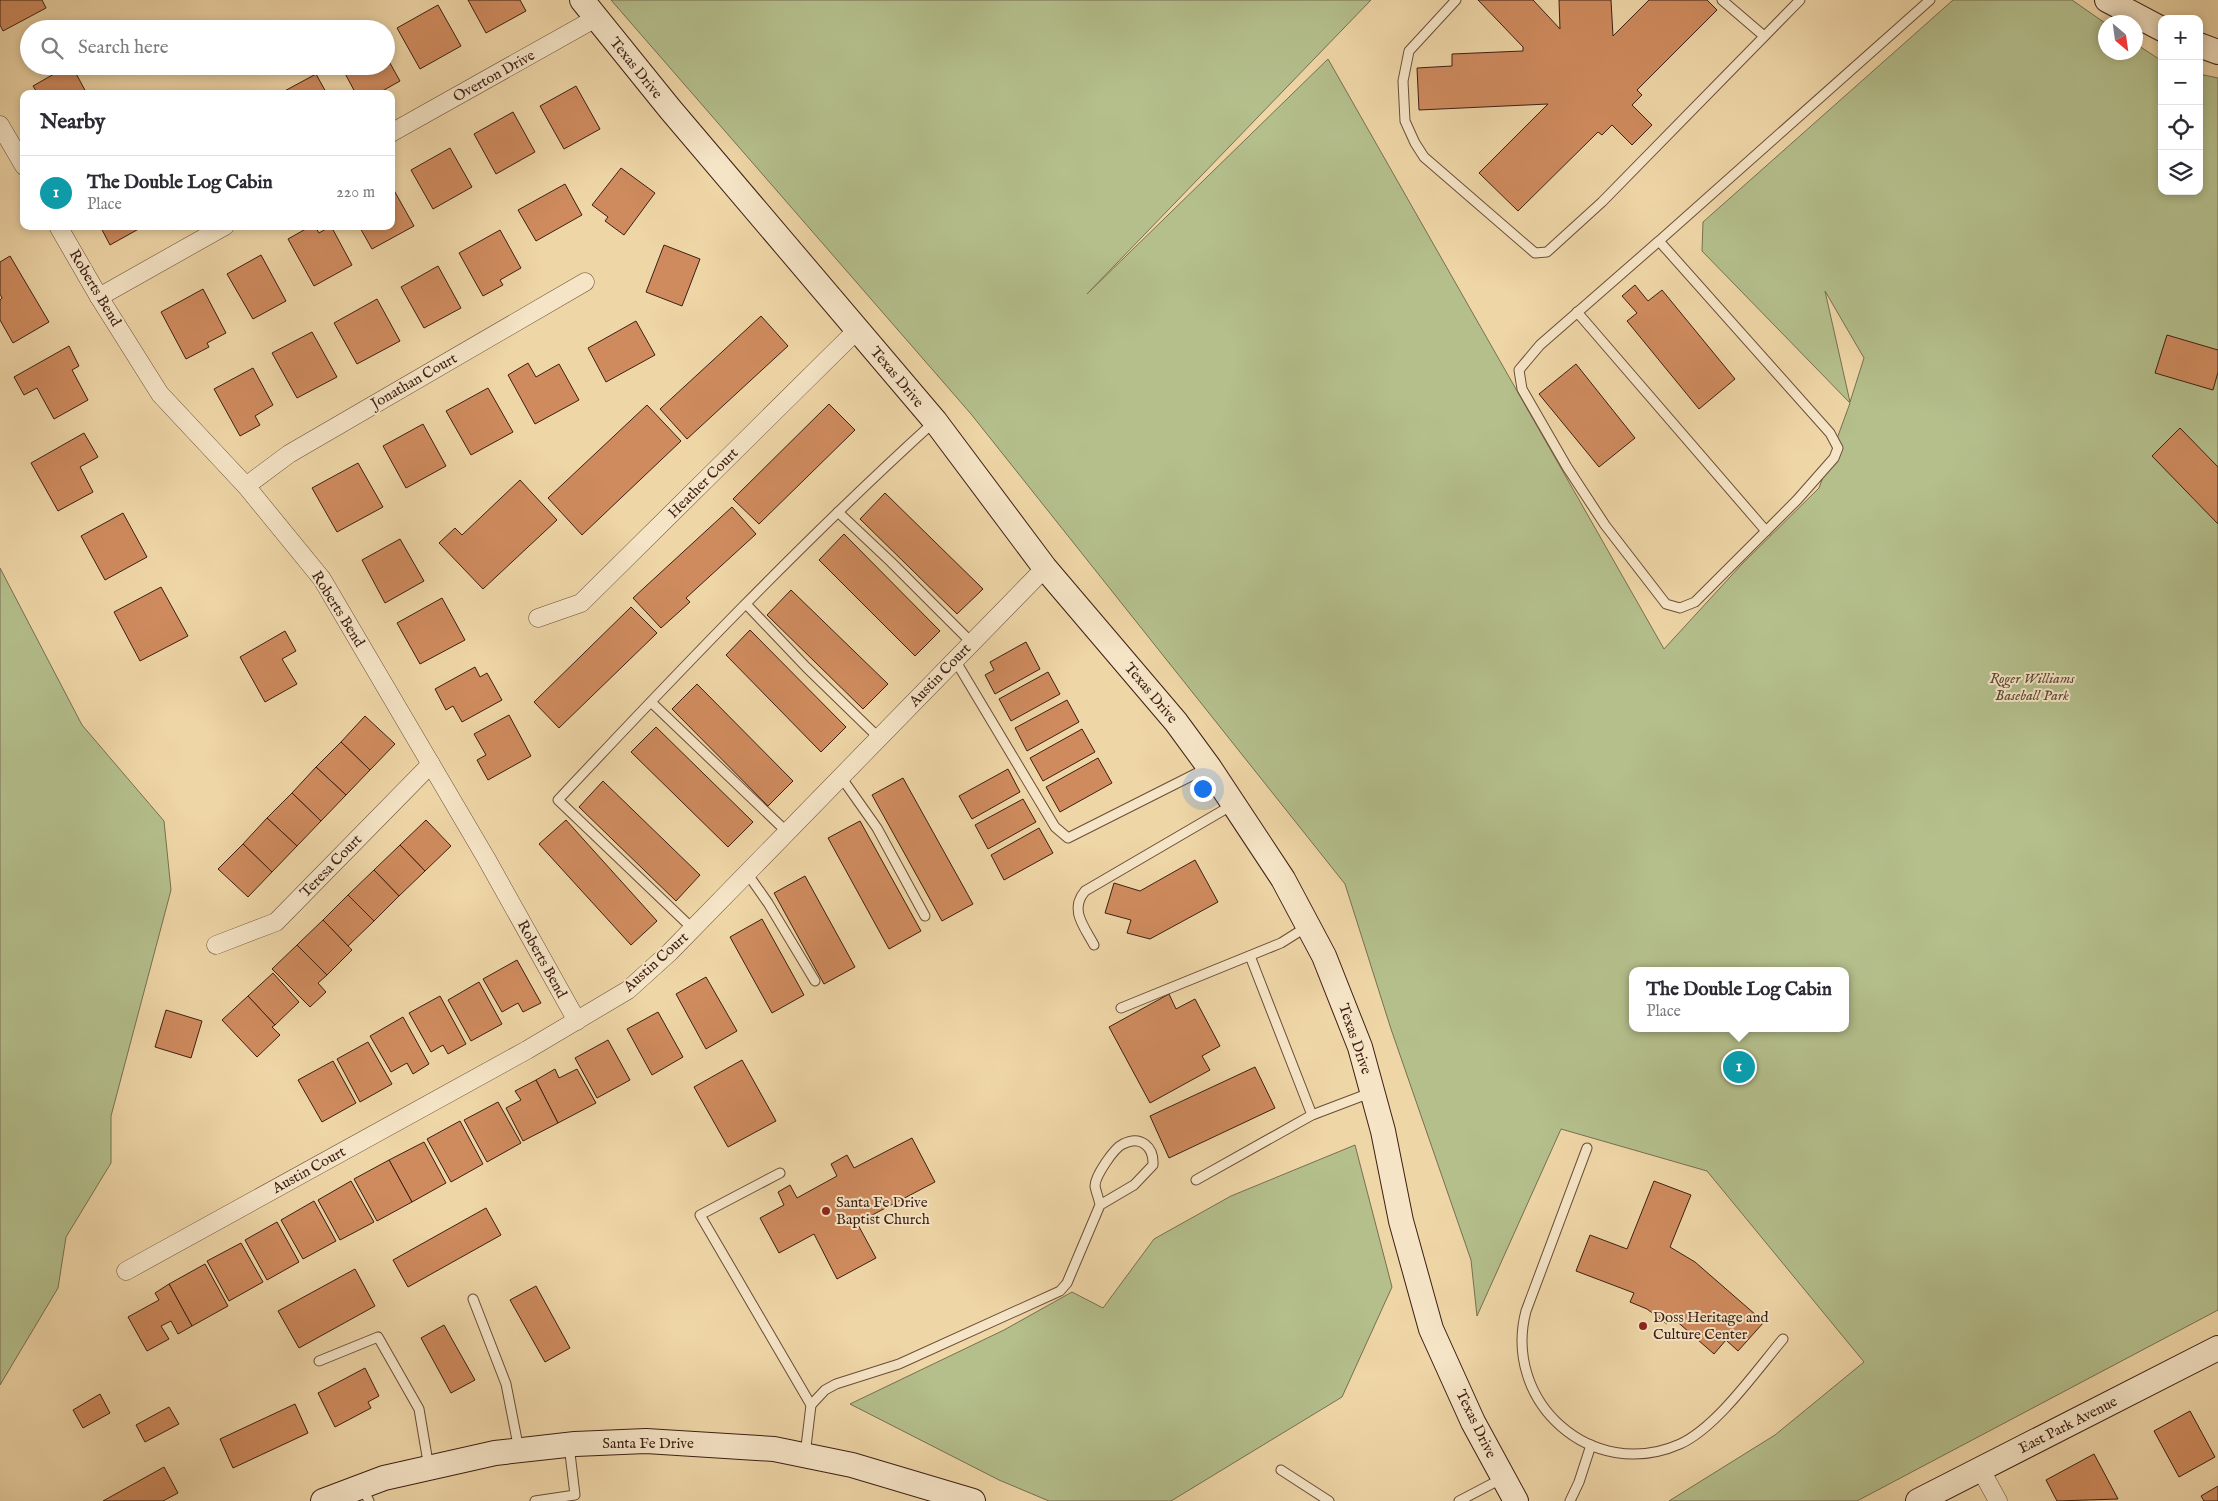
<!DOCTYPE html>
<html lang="en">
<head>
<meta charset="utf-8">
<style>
  body { margin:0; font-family:"IM FELL English",serif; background:#f2f2f3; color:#2b2b33 }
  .controls { position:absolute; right:15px; top:15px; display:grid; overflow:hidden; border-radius:10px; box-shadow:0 2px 8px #0003 }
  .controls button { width:45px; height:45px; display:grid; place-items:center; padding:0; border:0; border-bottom:1px solid #e1e1e2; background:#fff; color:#2b2b33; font:25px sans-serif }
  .compass { position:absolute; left:2098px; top:15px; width:45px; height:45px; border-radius:50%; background:#fff; box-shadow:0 2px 8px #0003; rotate:151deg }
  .you { position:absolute; left:1202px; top:788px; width:18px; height:18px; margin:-12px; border:4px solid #fff; border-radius:50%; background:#1a73e8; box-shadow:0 0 0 8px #1a73e833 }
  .badge { display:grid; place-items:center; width:32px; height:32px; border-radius:50%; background:#8f2418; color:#fff; font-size:16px; font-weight:700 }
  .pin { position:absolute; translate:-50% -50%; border:2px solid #fff; box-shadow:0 1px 5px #0006 }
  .popup { position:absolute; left:1629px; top:967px; width:220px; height:65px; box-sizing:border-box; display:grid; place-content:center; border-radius:10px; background:#fff; filter:drop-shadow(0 1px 4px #0005); font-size:16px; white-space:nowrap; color:#7c7c81 }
  .popup b { font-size:19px; color:#2b2b33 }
  .popup::after { content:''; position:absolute; left:50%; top:100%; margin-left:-10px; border:10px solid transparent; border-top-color:#fff }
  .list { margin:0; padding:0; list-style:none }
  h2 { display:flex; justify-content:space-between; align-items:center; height:65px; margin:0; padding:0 20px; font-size:21px }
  h2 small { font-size:16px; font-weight:400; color:#7c7c81 }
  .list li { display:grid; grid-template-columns:32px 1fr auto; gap:15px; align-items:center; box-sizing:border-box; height:75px; padding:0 20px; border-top:1px solid #e1e1e2 }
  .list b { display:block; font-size:19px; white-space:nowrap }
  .list p { margin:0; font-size:16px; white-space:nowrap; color:#7c7c81 }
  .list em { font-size:16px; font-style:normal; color:#7c7c81 }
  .icon { flex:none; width:28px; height:28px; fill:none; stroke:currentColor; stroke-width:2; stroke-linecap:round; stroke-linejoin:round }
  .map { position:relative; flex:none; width:2218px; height:1501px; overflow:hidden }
  .search { position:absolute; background:#fff; box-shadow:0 2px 8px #0003; left:20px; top:20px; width:375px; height:55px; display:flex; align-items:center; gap:12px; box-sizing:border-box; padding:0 18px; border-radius:28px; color:#7c7c81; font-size:19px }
  .panel { position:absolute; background:#fff; box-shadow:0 2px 8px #0003; left:20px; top:90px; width:375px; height:140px; border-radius:10px }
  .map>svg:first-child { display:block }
</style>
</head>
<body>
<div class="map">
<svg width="2218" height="1501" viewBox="0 0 2218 1501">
  <rect width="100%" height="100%" fill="#efd6a7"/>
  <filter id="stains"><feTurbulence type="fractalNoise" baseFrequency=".004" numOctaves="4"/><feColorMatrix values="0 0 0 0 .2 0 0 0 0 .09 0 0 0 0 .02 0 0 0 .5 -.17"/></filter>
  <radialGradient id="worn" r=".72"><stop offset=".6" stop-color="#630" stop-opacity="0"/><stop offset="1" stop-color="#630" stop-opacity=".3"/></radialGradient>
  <!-- green -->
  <g fill="#b4bf8c" stroke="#786f50" fill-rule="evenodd">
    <path d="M611 0H1371L1087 294 1328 59 1664 649 1742 564 1819 488 1850 403 1702 251 1703 222 1953 0H2072L2105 23 2106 52H2136V44L2162 61V191H2199V74L2218 78V1310L1857 1501H1669L1775 1435 1864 1362 1707 1171 1561 1129 1477 1316 1471 1260 1391 1029 1345 884 971 414ZM1825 291 1864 358 1850 402ZM1633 971H1845V1028H1633Z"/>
    <path d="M0 568 82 725 164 821 171 890 111 1116V1163L66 1237 58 1288 0 1385Z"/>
    <path d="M1355 1145 1392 1287 1342 1397 1171 1501H1049L999 1480 850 1404 1004 1330 1072 1292 1103 1308 1154 1239 1231 1196Z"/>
  </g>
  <!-- building -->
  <g fill="#cf8b5e" stroke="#3d1f13">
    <path d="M0 0H42L46 8 3 31 0 25Z"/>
    <path d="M468 0H520L526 11 486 33Z"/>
    <path d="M1478 0H1533L1560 29 1559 0H1611L1613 36 1649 0H1707L1717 10 1637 90 1642 95 1632 105 1652 125 1632 145 1612 125 1602 135 1598 132 1518 211 1479 173 1548 104 1419 110 1417 68 1452 66V54L1523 51V47Z"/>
    <path d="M438 5 461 46 420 69 397 28Z"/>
    <path d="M386 56 400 81 377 94H356L341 66H386Z"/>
    <path d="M68 66H72L87 94H38L33 86Z"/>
    <path d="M316 74 327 94H279Z"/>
    <path d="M576 86 600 129 564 149 540 106Z"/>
    <path d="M513 112 535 152 496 174 474 134Z"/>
    <path d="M450 148 472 187 433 209 411 170Z"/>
    <path d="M621 168 655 193 624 235 605 221 608 217 592 205Z"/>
    <path d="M565 184 582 215 536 241 518 210Z"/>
    <path d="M391 185 414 226 372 249 359 226H391Z"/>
    <path d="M100 226H144L110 245Z"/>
    <path d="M311 226H315L319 233 331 226 352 265 314 286 288 239Z"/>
    <path d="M500 230 521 268 500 280 503 285 483 296 459 253Z"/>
    <path d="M664 245 700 259 682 306 646 292Z"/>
    <path d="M261 255 286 301 253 319 227 274Z"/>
    <path d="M10 256 49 322 13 343 0 320V300L2 298 0 294V262Z"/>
    <path d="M438 266 461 308 424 328 401 287Z"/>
    <path d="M1635 285 1648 301 1662 290 1735 379 1699 409 1627 321 1637 313 1622 296Z"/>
    <path d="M203 289 226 333 207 343 209 347 186 359 161 312Z"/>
    <path d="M377 299 400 341 357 364 334 323Z"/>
    <path d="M761 316 788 346 687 439 660 409Z"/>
    <path d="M636 321 655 355 606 382 588 348Z"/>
    <path d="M312 332 337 377 297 398 272 353Z"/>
    <path d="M2167 335 2218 350V372L2213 390 2155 373Z"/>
    <path d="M69 346 79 366 72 370 88 400 54 419 37 388 24 395 14 377Z"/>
    <path d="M528 363 536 377 559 364 579 400 535 424 508 375Z"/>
    <path d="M1576 364 1635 438 1599 467 1539 394Z"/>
    <path d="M253 368 273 405 255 416 260 425 240 436 214 389Z"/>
    <path d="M488 388 513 432 471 455 446 411Z"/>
    <path d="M829 404 855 430 759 524 733 499Z"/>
    <path d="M647 405 681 441 582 535 548 498Z"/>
    <path d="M423 424 446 466 406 488 383 446Z"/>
    <path d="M2180 428 2218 467V524L2152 456Z"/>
    <path d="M84 433 98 457 80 467 93 492 58 511 31 463Z"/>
    <path d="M358 463 383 507 337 532 312 488Z"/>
    <path d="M520 480 557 520 483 589 439 543 455 528 462 535Z"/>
    <path d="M885 493 983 589 957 614 860 519Z"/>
    <path d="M732 507 756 534 686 598 690 602 661 628 633 598Z"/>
    <path d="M123 513 147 557 105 580 81 536Z"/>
    <path d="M844 534 940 631 915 656 819 560Z"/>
    <path d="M400 539 424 581 385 603 362 560Z"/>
    <path d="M161 587 188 636 140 661 114 612Z"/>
    <path d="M791 590 888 684 863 709 767 615Z"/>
    <path d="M442 598 465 640 420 664 397 623Z"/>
    <path d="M631 607 657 633 559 728 534 702Z"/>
    <path d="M750 630 846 727 821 752 726 655Z"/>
    <path d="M285 631 296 651 282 659 297 684 265 702 240 657Z"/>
    <path d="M1026 642 1040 669 995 694 985 675 994 670 990 662Z"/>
    <path d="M475 667 480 677 487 673 502 700 462 722 453 706 446 710 435 689Z"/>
    <path d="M1048 672 1060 694 1011 721 999 699Z"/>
    <path d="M697 684 793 781 768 806 672 709Z"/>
    <path d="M1067 700 1079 722 1027 751 1015 728Z"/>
    <path d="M509 715 531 756 488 780 477 760 486 755 474 734Z"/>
    <path d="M365 716 395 744 370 770 341 742Z"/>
    <path d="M656 727 753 822 728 847 631 752Z"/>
    <path d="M1082 729 1095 752 1043 781 1030 758Z"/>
    <path d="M341 742 370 770 346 795 316 767Z"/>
    <path d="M1098 758 1112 783 1060 812 1046 787Z"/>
    <path d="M316 767 346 795 321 821 292 793Z"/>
    <path d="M1008 769 1020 792 972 819 959 796Z"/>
    <path d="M903 778 973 904 942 921 872 795Z"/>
    <path d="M603 781 700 875 676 901 579 807Z"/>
    <path d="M292 793 321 821 297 846 267 818Z"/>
    <path d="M1023 799 1036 822 988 849 975 825Z"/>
    <path d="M267 818 297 846 272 872 243 844Z"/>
    <path d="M426 820 451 846 425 871 400 845Z"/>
    <path d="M566 820 657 921 631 945 539 844Z"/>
    <path d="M860 821 921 931 889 949 828 838Z"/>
    <path d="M1039 828 1053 853 1004 880 991 855Z"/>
    <path d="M243 844 272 872 248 897 218 869Z"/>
    <path d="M400 845 425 871 399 896 374 870Z"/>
    <path d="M1195 860 1218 902 1150 939 1127 933 1131 920 1105 913 1114 883 1140 891Z"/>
    <path d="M374 870 399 896 374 921 348 895Z"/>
    <path d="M805 876 855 967 824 984 774 893Z"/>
    <path d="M348 895 374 921 348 946 323 920Z"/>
    <path d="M762 919 804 995 772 1013 730 937Z"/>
    <path d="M323 920 352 950 327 975 297 945Z"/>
    <path d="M297 945 327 975 318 983 326 992 310 1007 272 969Z"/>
    <path d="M517 960 541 1003 523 1012 518 1003 502 1012 483 979Z"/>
    <path d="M273 973 299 1002 275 1025 248 996Z"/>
    <path d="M706 977 737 1031 706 1049 676 994Z"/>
    <path d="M479 982 502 1024 471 1041 448 1000Z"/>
    <path d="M1169 994 1176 1009 1195 999 1220 1046 1202 1056 1210 1070 1150 1103 1109 1027Z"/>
    <path d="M248 996 275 1025 272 1027 280 1035 257 1057 222 1020Z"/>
    <path d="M440 996 466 1044 448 1054 443 1045 431 1052 409 1013Z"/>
    <path d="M166 1010 202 1021 191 1058 155 1047Z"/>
    <path d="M658 1012 683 1057 652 1075 627 1029Z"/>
    <path d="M403 1017 429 1064 413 1074 407 1063 391 1072 370 1036Z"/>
    <path d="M608 1040 630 1080 597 1098 575 1058Z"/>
    <path d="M368 1042 392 1084 360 1102 337 1059Z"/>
    <path d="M742 1060 776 1121 728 1147 694 1087Z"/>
    <path d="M333 1061 356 1103 322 1122 298 1080Z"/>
    <path d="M1255 1067 1275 1108 1169 1158 1150 1116Z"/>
    <path d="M555 1069 559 1078 577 1069 596 1103 558 1123 536 1080Z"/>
    <path d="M536 1080 558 1123 523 1141 506 1108 521 1100 515 1091Z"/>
    <path d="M498 1102 521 1143 487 1162 464 1120Z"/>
    <path d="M460 1121 483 1164 451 1182 427 1139Z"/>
    <path d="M912 1138 935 1182 857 1223 876 1258 837 1279 814 1234 779 1253 760 1218 784 1205 778 1192 790 1185 797 1198 837 1176 831 1164 847 1155 854 1168Z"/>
    <path d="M424 1142 446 1183 412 1202 389 1160Z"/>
    <path d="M389 1160 412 1202 377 1221 354 1179Z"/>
    <path d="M351 1181 374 1222 340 1240 318 1200Z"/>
    <path d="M1654 1181 1691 1195 1670 1247 1695 1262 1764 1322 1738 1351 1726 1340 1714 1354 1673 1318 1667 1324 1647 1309 1630 1302 1634 1293 1576 1271 1590 1235 1627 1249Z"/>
    <path d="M314 1201 336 1241 303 1259 281 1220Z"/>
    <path d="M486 1208 501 1235 408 1287 393 1260Z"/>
    <path d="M277 1222 299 1262 267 1280 245 1240Z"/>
    <path d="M241 1243 263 1282 229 1301 207 1261Z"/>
    <path d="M205 1264 228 1306 192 1326 169 1284Z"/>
    <path d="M355 1269 375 1306 299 1348 278 1311Z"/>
    <path d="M169 1284 192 1326 178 1334 171 1321 161 1326 169 1339 147 1351 128 1317 159 1300 155 1293Z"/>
    <path d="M536 1286 570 1348 545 1362 510 1300Z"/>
    <path d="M444 1325 475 1380 451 1393 421 1338Z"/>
    <path d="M365 1368 379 1396 368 1402 371 1408 335 1427 318 1393Z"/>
    <path d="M100 1394 110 1413 83 1428 73 1410Z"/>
    <path d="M295 1404 308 1433 233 1468 220 1439Z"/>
    <path d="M169 1407 179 1424 145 1442 136 1425Z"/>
    <path d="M2190 1411 2215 1457 2179 1477 2154 1431Z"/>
    <path d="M2094 1454 2118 1499 2057 1501 2046 1480Z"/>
    <path d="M164 1467 178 1493 163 1501H103Z"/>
    <path d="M2218 1486V1501H2204L2201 1496Z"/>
  </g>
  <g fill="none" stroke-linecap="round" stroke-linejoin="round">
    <defs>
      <g id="lane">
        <path d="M1456 0 1409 51 1403 81 1405 121 1415 143 1424 157 1535 253 1547 252 1602 202 1800 0"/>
        <path d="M1722 0 1764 36"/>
        <path d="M1659 241 1540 345 1519 370 1522 389 1567 467 1605 525 1666 604 1680 608 1695 602 1797 500 1834 458 1838 448 1830 433 1659 241 1930 0"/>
        <path d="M1577 312 1766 531"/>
        <path d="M838 512 891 562 972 643"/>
        <path d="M746 604 806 667 879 738"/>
        <path d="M955 660 1055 827 1068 838 1209 767"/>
        <path d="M651 702 787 832"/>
        <path d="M841 777 877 828 925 916"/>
        <path d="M747 873 768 903 815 981"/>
        <path d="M693 929 558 800C680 670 803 541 935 421"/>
        <path d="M1094 945C1084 926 1069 910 1085 891L1234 804"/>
        <path d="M1250 956 1312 1115"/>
        <path d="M1121 1008 1281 943 1308 926"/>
        <path d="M1587 1148 1526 1311C1502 1402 1592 1483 1680 1444 1717 1427 1756 1371 1783 1339"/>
        <path d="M780 1173 700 1215 811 1405 805 1455"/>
        <path d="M1196 1180 1312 1115 1370 1093"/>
        <path d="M473 1299 506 1384 519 1450"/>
        <path d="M319 1361 378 1337 419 1409 429 1468"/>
        <path d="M811 1405 825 1390 836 1384 899 1364 1060 1291 1067 1283 1100 1205 1134 1185 1153 1165C1154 1147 1141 1135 1123 1144 1114 1148 1095 1176 1095 1186 1096 1192 1099 1199 1100 1205"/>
        <path d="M1281 1470 1329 1501"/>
        <path d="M362 1487 369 1501"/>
        <path d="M535 1501 575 1495 569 1445"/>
        <path d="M1459 1501 1503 1478"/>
        <path d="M1570 1501 1579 1482 1591 1445"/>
      </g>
      <g id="street">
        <path d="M0 125 24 166"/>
        <path d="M391 133 596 18"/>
        <path d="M58 226 99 297 160 394 246 486 322 579 486 858 577 1021"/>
        <path d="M99 297 225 226"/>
        <path d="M246 486 289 454 585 282"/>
        <path d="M538 618 581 603 857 330"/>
        <path d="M216 945 276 922 431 764"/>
        <path d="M126 1271 527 1050 628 990 670 952 1045 568"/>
        <path d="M1981 1470 1998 1501"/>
      </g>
      <g id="secondary">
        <path d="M582 0 670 109 935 421 1045 568 1176 722 1209 767 1283 879 1324 956 1360 1047 1383 1131 1401 1221 1431 1329 1473 1422 1516 1501"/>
        <path d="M2107 0 2162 29"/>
        <path d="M2199 45 2218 52"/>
        <path d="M323 1501 384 1478 495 1453 575 1444 646 1441 774 1449 852 1465 973 1501"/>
        <path d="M1918 1501 2218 1348"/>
      </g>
    </defs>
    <!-- lane casing -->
    <use href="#lane" stroke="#6a4d38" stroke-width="11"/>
    <!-- street casing -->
    <use href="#street" stroke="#6a4d38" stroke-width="19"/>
    <!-- secondary casing -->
    <use href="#secondary" stroke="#3d1f13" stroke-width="26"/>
    <!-- lane -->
    <use href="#lane" stroke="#f5e4c6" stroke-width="9"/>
    <!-- street -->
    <use href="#street" stroke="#f5e4c6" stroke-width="18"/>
    <!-- secondary -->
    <use href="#secondary" stroke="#f5e4c6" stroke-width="24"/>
  </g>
  <!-- markers -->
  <g fill="#8f2418" stroke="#f5e4c6" stroke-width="2">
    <circle cx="826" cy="1211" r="5"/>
    <circle cx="1643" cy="1326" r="5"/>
  </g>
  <g text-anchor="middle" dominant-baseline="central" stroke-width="4" stroke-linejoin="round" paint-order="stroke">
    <!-- street labels -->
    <g font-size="15" fill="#3d1f13" stroke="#f5e4c6">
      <text transform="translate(636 68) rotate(51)">Texas Drive</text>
      <text transform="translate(494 76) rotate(-29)">Overton Drive</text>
      <text transform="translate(95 288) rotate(59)">Roberts Bend</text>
      <text transform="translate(897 377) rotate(50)">Texas Drive</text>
      <text transform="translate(414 381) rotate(-30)">Jonathan Court</text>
      <text transform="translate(703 483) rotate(-45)">Heather Court</text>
      <text transform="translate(338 609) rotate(58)">Roberts Bend</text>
      <text transform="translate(940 675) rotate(-46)">Austin Court</text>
      <text transform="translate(1151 693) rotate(50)">Texas Drive</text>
      <text transform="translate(331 866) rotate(-46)">Teresa Court</text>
      <text transform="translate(542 959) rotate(61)">Roberts Bend</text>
      <text transform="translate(656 962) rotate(-42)">Austin Court</text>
      <text transform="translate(1355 1039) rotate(71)">Texas Drive</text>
      <text transform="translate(309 1170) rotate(-29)">Austin Court</text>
      <text transform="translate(1476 1424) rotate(64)">Texas Drive</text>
      <text transform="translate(2068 1425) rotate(-27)">East Park Avenue</text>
      <text x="648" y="1443">Santa Fe Drive</text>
    </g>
    <!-- park labels -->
    <g font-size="15" font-style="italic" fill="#5b4731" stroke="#f5e4c6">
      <text x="2032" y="678">Roger Williams<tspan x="2032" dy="17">Baseball Park</tspan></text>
    </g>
    <!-- poi labels -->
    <g font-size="15" fill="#3d1f13" stroke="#f5e4c6" text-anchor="start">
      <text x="836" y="1202">Santa Fe Drive<tspan x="836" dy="17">Baptist Church</tspan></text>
      <text x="1653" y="1317">Doss Heritage and<tspan x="1653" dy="17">Culture Center</tspan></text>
    </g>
  </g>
  <rect width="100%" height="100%" filter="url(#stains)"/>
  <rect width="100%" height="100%" fill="url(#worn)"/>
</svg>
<div class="controls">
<button>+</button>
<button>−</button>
<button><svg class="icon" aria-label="locate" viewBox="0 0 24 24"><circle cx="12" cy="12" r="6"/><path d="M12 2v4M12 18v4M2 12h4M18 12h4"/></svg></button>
<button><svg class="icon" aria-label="layers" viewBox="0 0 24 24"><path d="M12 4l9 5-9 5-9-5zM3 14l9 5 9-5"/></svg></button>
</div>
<svg class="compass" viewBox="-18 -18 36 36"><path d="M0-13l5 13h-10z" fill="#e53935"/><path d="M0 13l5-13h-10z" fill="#7c7c81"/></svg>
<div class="you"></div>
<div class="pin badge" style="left:1739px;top:1067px;background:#0f9aa8">1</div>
<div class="popup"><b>The Double Log Cabin</b>Place</div>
<div class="search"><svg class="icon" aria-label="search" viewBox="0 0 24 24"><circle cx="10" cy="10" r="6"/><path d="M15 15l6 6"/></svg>Search here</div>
<section class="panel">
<h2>Nearby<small></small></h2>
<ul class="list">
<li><span class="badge" style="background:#0f9aa8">1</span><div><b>The Double Log Cabin</b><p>Place</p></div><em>220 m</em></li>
</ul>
</section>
</div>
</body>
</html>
